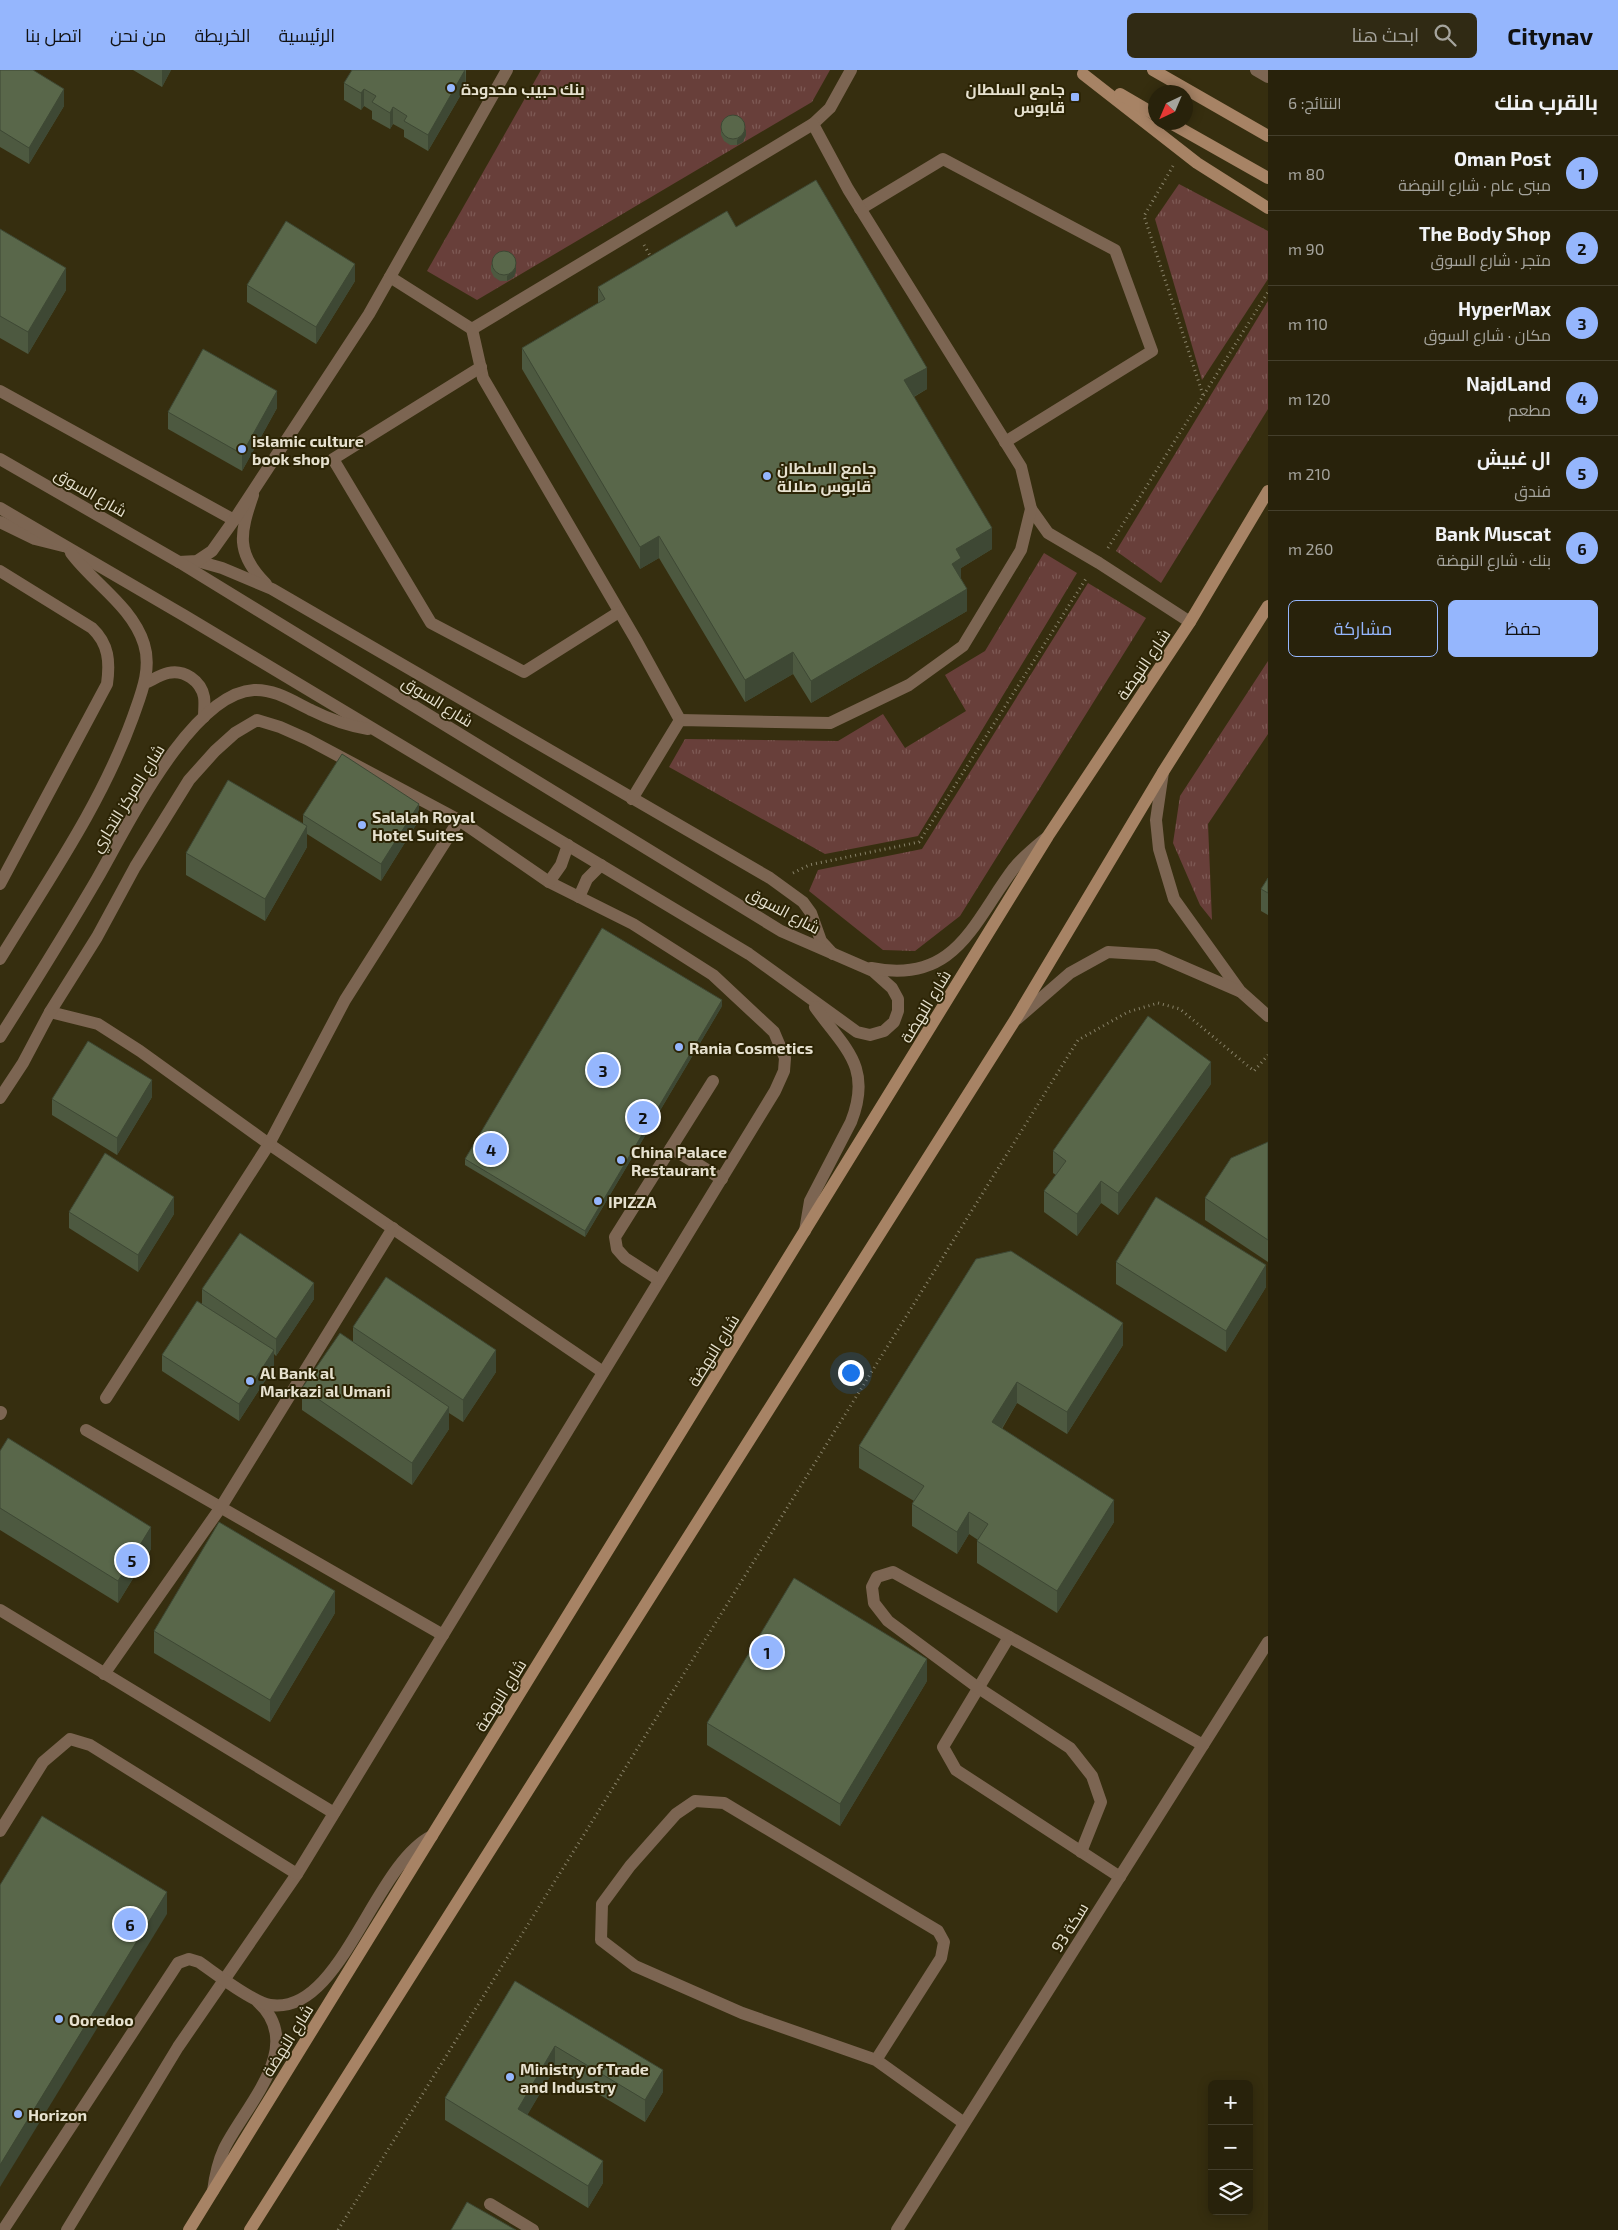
<!DOCTYPE html>
<html lang="ar">
<head>
<meta charset="utf-8">
<style>
  body { margin:0; font-family:"Exo 2",Cairo,sans-serif; background:#302a14; color:#f1f3f6; direction:rtl }
  .controls { position:absolute; right:15px; bottom:15px; display:grid; overflow:hidden; border-radius:8px; box-shadow:0 2px 12px #0003 }
  .controls button { width:45px; height:45px; display:grid; place-items:center; padding:0; border:0; border-bottom:1px solid #443f2c; background:#28220b; color:#f1f3f6; font:25px sans-serif }
  .compass { position:absolute; left:1148px; top:15px; width:45px; height:45px; border-radius:50%; background:#28220b; box-shadow:0 2px 12px #0003; rotate:224deg }
  .you { position:absolute; left:850px; top:1302px; width:18px; height:18px; margin:-12px; border:4px solid #fff; border-radius:50%; background:#1a73e8; box-shadow:0 0 0 8px #1a73e833 }
  .badge { display:grid; place-items:center; width:32px; height:32px; border-radius:50%; background:#95b6fd; color:#111; font-size:16px; font-weight:700 }
  .pin { position:absolute; translate:-50% -50%; border:2px solid #fff; box-shadow:0 1px 5px #0006 }
  .list { margin:0; padding:0; list-style:none }
  h2 { display:flex; justify-content:space-between; align-items:center; height:65px; margin:0; padding:0 20px; font-size:21px }
  h2 small { font-size:16px; font-weight:400; color:#a5a49d }
  .list li { display:grid; grid-template-columns:32px 1fr auto; gap:15px; align-items:center; box-sizing:border-box; height:75px; padding:0 20px; border-top:1px solid #443f2c }
  .list b { display:block; font-size:19px; white-space:nowrap }
  .list p { margin:0; font-size:16px; white-space:nowrap; color:#a5a49d }
  .list em { font-size:16px; font-style:normal; color:#a5a49d }
  .actions { display:flex; gap:10px; padding:15px 20px }
  .actions a { flex:1; padding:11px 0; border:1px solid #95b6fd; border-radius:8px; text-align:center; font-size:18px; color:#95b6fd }
  .actions .main { background:#95b6fd; color:#111 }
  .icon { flex:none; width:28px; height:28px; fill:none; stroke:currentColor; stroke-width:2; stroke-linecap:round; stroke-linejoin:round }
  .map { position:relative; flex:none; width:1268px; height:2160px; overflow:hidden; direction:ltr }
  header { display:flex; align-items:center; gap:30px; box-sizing:border-box; height:70px; padding:0 25px; background:#95b6fd; color:#111 }
  header strong { font-size:24px }
  nav { display:flex; gap:28px; margin-inline-start:auto; font-size:18px }
  .search { width:350px; height:45px; background:#302a14; display:flex; align-items:center; gap:12px; box-sizing:border-box; padding:0 18px; border-radius:8px; color:#a5a49d; font-size:19px }
  main { display:flex }
  aside { flex:1; background:#28220b }
  .map>svg:first-child { display:block }
</style>
</head>
<body>
<header>
<strong>Citynav</strong>
<div class="search"><svg class="icon" aria-label="search" viewBox="0 0 24 24"><circle cx="10" cy="10" r="6"/><path d="M15 15l6 6"/></svg>ابحث هنا</div>
<nav><a>الرئيسية</a><a>الخريطة</a><a>من نحن</a><a>اتصل بنا</a></nav>
</header>
<main>
<aside>
<h2>بالقرب منك<small>النتائج: 6</small></h2>
<ul class="list">
<li><span class="badge">1</span><div><b>Oman Post</b><p>مبنى عام · شارع النهضة</p></div><em>80 m</em></li>
<li><span class="badge">2</span><div><b>The Body Shop</b><p>متجر · شارع السوق</p></div><em>90 m</em></li>
<li><span class="badge">3</span><div><b>HyperMax</b><p>مكان · شارع السوق</p></div><em>110 m</em></li>
<li><span class="badge">4</span><div><b>NajdLand</b><p>مطعم</p></div><em>120 m</em></li>
<li><span class="badge">5</span><div><b>ال غبيش</b><p>فندق</p></div><em>210 m</em></li>
<li><span class="badge">6</span><div><b>Bank Muscat</b><p>بنك · شارع النهضة</p></div><em>260 m</em></li>
</ul>
<div class="actions"><a class="main">حفظ</a><a>مشاركة</a></div>
</aside>
<div class="map">
<svg width="1268" height="2160" viewBox="0 0 1268 2160">
  <defs>
    <pattern id="grass-tufts" width="24" height="20" patternUnits="userSpaceOnUse" patternTransform="scale(1.25)"><rect width="24" height="20" fill="#683f3a"/><path d="M3 7l-1-3M5 7V3M7 7l1-3M15 17l-1-3M17 17v-4M19 17l1-3" fill="none" stroke="#7e5a55"/></pattern>
  </defs>
  <rect width="100%" height="100%" fill="#362e0f"/>
  <!-- grass -->
  <g fill="url(#grass-tufts)">
    <path d="M541 0H830L812 32 477 230 427 201Z"/>
    <path d="M1179 114 1268 161V209L1202 310 1155 149Z"/>
    <path d="M1268 231V339L1161 513 1116 481Z"/>
    <path d="M1044 483 1077 503 918 766 825 784 669 697 685 669 838 671 883 644 905 678 966 641 945 605 985 581Z"/>
    <path d="M1088 513 1146 548 960 846 915 881 883 880 809 821 818 800 922 779Z"/>
    <path d="M1268 591V664L1208 754 1212 850 1200 835 1173 773 1180 726Z"/>
  </g>
  <g fill="none" stroke-linecap="round" stroke-linejoin="round">
    <!-- path -->
    <g stroke="#888269" stroke-width="3" stroke-dasharray="1 4" stroke-linecap="butt">
      <path d="M1173 96 1144 146 1203 325"/>
      <path d="M644 175 652 189"/>
      <path d="M1108 478 1268 222"/>
      <path d="M793 803 809 795 919 772 1087 507"/>
      <path d="M338 2160 1078 970 1128 942 1158 933 1180 939 1254 1001 1268 985"/>
    </g>
    <!-- service -->
    <g stroke="#7c6552" stroke-width="12">
      <path d="M860 139 943 89 1115 180 1152 281 1005 372"/>
      <path d="M390 207 472 259 813 54 830 38 851 0"/>
      <path d="M472 259 483 308 636 570 680 650"/>
      <path d="M481 297 333 389 431 553 524 602 619 542"/>
      <path d="M0 321 234 450"/>
      <path d="M253 425C240 463 235 483 266 514"/>
      <path d="M1031 439 1048 463 1099 493 1190 552"/>
      <path d="M0 452 35 469 63 476"/>
      <path d="M197 491 222 498 272 519 770 808 803 832 811 843 821 871 833 884"/>
      <path d="M0 501 92 558C109 574 110 592 107 614L0 814"/>
      <path d="M632 729 680 650 830 653 909 615 963 576 1021 480 1031 439 1021 397 848 119 813 54"/>
      <path d="M50 942 98 954 140 981 269 1074 603 1302"/>
      <path d="M0 1028 23 993 50 942 97 867 135 797 189 710 215 681 235 663 257 650 280 657 307 669 459 750 549 812 633 854 713 905 774 962 785 988 784 1001 775 1021 297 1804 178 1977 67 2160"/>
      <path d="M671 1078 722 1109"/>
      <path d="M659 1210 625 1188 617 1179 615 1167 713 1011"/>
      <path d="M106 1328 269 1074 345 930 459 750"/>
      <path d="M0 1344 1 1342"/>
      <path d="M86 1360 443 1565"/>
      <path d="M0 1540 334 1743"/>
      <path d="M1009 1567 943 1677 956 1700 1120 1807"/>
      <path d="M104 1604 221 1437 393 1158"/>
      <path d="M0 1761 43 1692 70 1669 90 1675 297 1804"/>
      <path d="M1081 1782 1101 1732 1092 1706 1070 1678 977 1617 888 1551 874 1533 872 1517 877 1507 893 1502 1203 1675"/>
      <path d="M876 1990 742 1943 635 1896 601 1870 602 1834 630 1796 676 1744 695 1731 724 1733 938 1861 944 1872 941 1888 876 1990 964 2053"/>
      <path d="M213 2121C215 2106 218 2092 224 2079 245 2036 307 1976 258 1932"/>
      <path d="M490 2134 533 2160"/>
      <path d="M3 2160 178 1893 189 1889 199 1892C215 1903 252 1932 270 1935 341 1946 373 1795 432 1766"/>
    </g>
    <!-- minor -->
    <g stroke="#7c6552" stroke-width="12">
      <path d="M1256 0 1268 7"/>
      <path d="M179 492 197 491 212 481 234 450 369 244 507 0"/>
      <path d="M897 2160 1268 1572"/>
    </g>
    <!-- tertiary -->
    <g stroke="#7c6552" stroke-width="12">
      <path d="M0 389 179 492 781 861 873 901 892 918 898 929V941L894 952 884 961 870 965 857 962 749 884 185 546 0 438"/>
      <path d="M145 613C152 610 160 605 168 603 184 599 201 611 204 627 205 633 204 641 204 647"/>
      <path d="M1163 702 1156 750 1159 779 1174 829 1240 921 1268 946"/>
      <path d="M549 812 561 795 568 775"/>
      <path d="M579 827 587 809 601 795"/>
      <path d="M0 889C48 810 101 735 133 647 141 624 152 599 144 574 132 536 93 513 71 483"/>
      <path d="M871 898C956 915 973 852 1014 798 1023 787 1034 778 1045 769"/>
      <path d="M1017 949 1070 903 1108 882 1156 885 1239 921"/>
      <path d="M0 967C33 915 66 862 97 809 126 759 191 623 254 620 275 619 294 632 311 640 329 649 348 656 368 659"/>
      <path d="M805 1161 810 1131 851 1052C873 996 844 978 815 937"/>
    </g>
    <!-- secondary -->
    <g stroke="#a78365" stroke-width="12">
      <path d="M1153 0 1268 66"/>
      <path d="M1083 4 1197 93 1268 138"/>
      <path d="M1120 24 1156 45"/>
      <path d="M1169 52 1268 108"/>
      <path d="M189 2160 1048 766 1190 552 1268 421"/>
      <path d="M250 2160 1015 950 1163 702 1268 536"/>
    </g>
  </g>
  <!-- wall -->
  <g fill="#4d5940">
    <path d="M0 0 64 36 29 94 0 77Z"/>
    <path d="M133 0H171L162 17Z"/>
    <path d="M466 0V16L428 81 404 67V60L393 54 390 59 372 49V41L364 36 361 40 344 30V13Z"/>
    <path d="M721 59 746 65 743 72 737 75H730L724 71 721 65Z"/>
    <path d="M736 157 927 319 914 327 992 479 961 498V510L967 541 811 633 793 604 745 632 659 488 640 499 522 299V278L598 233V217Z"/>
    <path d="M0 159 66 220 28 284 0 268Z"/>
    <path d="M491 195 516 201 514 207 507 211H500L494 207 491 201Z"/>
    <path d="M355 211 316 274 247 232V215Z"/>
    <path d="M277 338 242 401 168 359V342Z"/>
    <path d="M303 745 419 750 381 811 307 764V777L265 851 186 805V783L303 753Z"/>
    <path d="M1268 808V845L1261 841V819Z"/>
    <path d="M722 936 585 1167 465 1095V1089Z"/>
    <path d="M1211 1014 1118 1145 1101 1133 1077 1166 1044 1142V1121L1056 1105 1053 1103V1081Z"/>
    <path d="M152 1027 117 1085 52 1045V1029Z"/>
    <path d="M1268 1072V1192L1205 1150V1128Z"/>
    <path d="M69 1142 174 1144 138 1202 69 1158Z"/>
    <path d="M976 1189 1123 1275 1067 1364 1017 1333 1002 1359 1114 1452 1057 1543 977 1493V1471L978 1470 969 1464 957 1484 912 1456V1434L914 1431 859 1398V1376Z"/>
    <path d="M1116 1192 1266 1217 1226 1282 1116 1214Z"/>
    <path d="M202 1219 314 1229 276 1286 274 1284V1297L239 1351 162 1301V1285L202 1234Z"/>
    <path d="M353 1257 496 1302 463 1352 449 1343V1359L412 1415 302 1340V1318L353 1271Z"/>
    <path d="M0 1381 151 1479 118 1533 0 1460Z"/>
    <path d="M335 1543 270 1652 154 1583V1561Z"/>
    <path d="M927 1611 840 1756 707 1675V1653Z"/>
    <path d="M515 1911 663 2022 645 2052 555 1998 527 2045 603 2113 588 2138 445 2050V2028Z"/>
  </g>
  <!-- shaded-wall -->
  <g fill="#3e4834">
    <path d="M162 0H171L162 17Z"/>
    <path d="M465 0 466 16 428 81V65Z"/>
    <path d="M64 19V36L29 94V78Z"/>
    <path d="M364 19V36L361 40V23Z"/>
    <path d="M393 37V54L390 59V43Z"/>
    <path d="M746 59V65L743 72 737 75V70Z"/>
    <path d="M355 194V211L316 274V257Z"/>
    <path d="M516 195V201L514 207 507 211V206Z"/>
    <path d="M66 198V220L28 284V262Z"/>
    <path d="M927 298V319L904 332V310Z"/>
    <path d="M277 321V338L242 401V384Z"/>
    <path d="M992 458V479L961 498V510L952 494 956 479Z"/>
    <path d="M659 466V488L640 499V477Z"/>
    <path d="M967 519V541L811 633V611Z"/>
    <path d="M793 582V604L745 632V610Z"/>
    <path d="M419 734V750L381 811V794Z"/>
    <path d="M307 756V777L265 851V829Z"/>
    <path d="M722 930V936L585 1167V1161Z"/>
    <path d="M1211 992V1014L1118 1145V1123Z"/>
    <path d="M152 1010V1027L117 1085V1068Z"/>
    <path d="M1101 1111V1133L1077 1166V1144Z"/>
    <path d="M174 1127V1144L138 1202V1185Z"/>
    <path d="M1266 1195V1217L1226 1282V1261Z"/>
    <path d="M314 1213V1229L276 1286V1269Z"/>
    <path d="M1123 1253V1275L1067 1364V1342Z"/>
    <path d="M274 1280V1297L239 1351V1334Z"/>
    <path d="M496 1280V1302L463 1352V1330Z"/>
    <path d="M1017 1312V1333L992 1374V1352Z"/>
    <path d="M449 1337V1359L412 1415V1393Z"/>
    <path d="M1114 1430V1452L1057 1543V1521Z"/>
    <path d="M969 1442V1464L957 1484V1462Z"/>
    <path d="M151 1457V1479L118 1533V1511Z"/>
    <path d="M335 1521V1543L270 1652V1630Z"/>
    <path d="M927 1589V1611L840 1756V1734Z"/>
    <path d="M167 1822V1844L0 2117V2095Z"/>
    <path d="M555 1976V1998L518 2061V2039Z"/>
    <path d="M663 2000V2022L645 2052V2030Z"/>
    <path d="M603 2091V2113L588 2138V2116Z"/>
  </g>
  <!-- building -->
  <g fill="#59674a" stroke="#3e4834">
    <path d="M0 0H33L64 19 29 78 0 60Z"/>
    <path d="M352 0H465L428 65 404 51 407 46 393 37 390 43 372 32 376 26 364 19 361 23 344 13Z"/>
    <circle cx="733" cy="57" r="12"/>
    <path d="M816 110 927 298 904 310 992 458 956 479 961 488 952 494 967 519 811 611 793 582 745 610 659 466 640 477 522 278 605 229 598 217 727 141 736 157Z"/>
    <path d="M286 151 355 194 316 257 247 215Z"/>
    <path d="M0 159 66 198 28 262 0 246Z"/>
    <circle cx="504" cy="193" r="12"/>
    <path d="M203 279 277 321 242 384 168 342Z"/>
    <path d="M342 684 419 734 381 794 303 745Z"/>
    <path d="M228 710 307 756 265 829 186 783Z"/>
    <path d="M1268 808V823L1261 819Z"/>
    <path d="M602 858 722 930 585 1161 465 1089Z"/>
    <path d="M1148 946 1211 992 1118 1123 1101 1111 1077 1144 1044 1121 1066 1091 1053 1081Z"/>
    <path d="M88 971 152 1010 117 1068 52 1029Z"/>
    <path d="M1268 1072V1170L1205 1128 1231 1088Z"/>
    <path d="M105 1083 174 1127 138 1185 69 1142Z"/>
    <path d="M1156 1127 1266 1195 1226 1261 1116 1192Z"/>
    <path d="M240 1163 314 1213 276 1269 202 1219Z"/>
    <path d="M1011 1181 1123 1253 1067 1342 1017 1312 992 1352 1114 1430 1057 1521 977 1471 988 1454 969 1442 957 1462 912 1434 924 1416 859 1376 976 1189Z"/>
    <path d="M386 1207 496 1280 463 1330 353 1257Z"/>
    <path d="M197 1231 274 1280 239 1334 162 1285Z"/>
    <path d="M340 1263 449 1337 412 1393 302 1318Z"/>
    <path d="M8 1368 151 1457 118 1511 0 1438V1381Z"/>
    <path d="M219 1452 335 1521 270 1630 154 1561Z"/>
    <path d="M794 1508 927 1589 840 1734 707 1653Z"/>
    <path d="M42 1746 167 1822 0 2095V1815Z"/>
    <path d="M515 1911 663 2000 645 2030 555 1976 518 2039 603 2091 588 2116 445 2028Z"/>
    <path d="M467 2132 516 2160H451Z"/>
  </g>
  <!-- markers -->
  <g fill="#95b6fd" stroke="#2c2405" stroke-width="2">
    <circle cx="451" cy="18" r="5"/>
    <rect x="1070" y="22" width="10" height="10" rx="2.5"/>
    <circle cx="242" cy="379" r="5"/>
    <circle cx="767" cy="406" r="5"/>
    <circle cx="362" cy="755" r="5"/>
    <circle cx="679" cy="977" r="5"/>
    <circle cx="621" cy="1090" r="5"/>
    <circle cx="598" cy="1131" r="5"/>
    <circle cx="250" cy="1311" r="5"/>
    <circle cx="59" cy="1949" r="5"/>
    <circle cx="510" cy="2007" r="5"/>
    <circle cx="18" cy="2044" r="5"/>
  </g>
  <g text-anchor="middle" dominant-baseline="central" stroke-width="4" stroke-linejoin="round" paint-order="stroke">
    <!-- poi labels -->
    <g font-size="16" font-weight="bold" fill="#e6e1cf" stroke="#2c2405" text-anchor="start">
      <text x="461" y="18">بنك حبيب محدودة</text>
      <text x="1065" y="18" text-anchor="end">جامع السلطان<tspan x="1065" dy="18">قابوس</tspan></text>
      <text x="252" y="370">islamic culture<tspan x="252" dy="18">book shop</tspan></text>
      <text x="777" y="397">جامع السلطان<tspan x="777" dy="18">قابوس صلالة</tspan></text>
      <text x="372" y="746">Salalah Royal<tspan x="372" dy="18">Hotel Suites</tspan></text>
      <text x="689" y="977">Rania Cosmetics</text>
      <text x="631" y="1081">China Palace<tspan x="631" dy="18">Restaurant</tspan></text>
      <text x="608" y="1131">IPIZZA</text>
      <text x="260" y="1302">Al Bank al<tspan x="260" dy="18">Markazi al Umani</tspan></text>
      <text x="69" y="1949">Ooredoo</text>
      <text x="520" y="1998">Ministry of Trade<tspan x="520" dy="18">and Industry</tspan></text>
      <text x="28" y="2044">Horizon</text>
    </g>
    <!-- street labels -->
    <g font-size="16" fill="#e6e1cf" stroke="#2c2405">
      <text transform="translate(91 422) rotate(30)">شارع السوق</text>
      <text transform="translate(1143 594) rotate(-56)">شارع النهضة</text>
      <text transform="translate(438 631) rotate(32)">شارع السوق</text>
      <text transform="translate(127 728) rotate(-58)">شارع المركز التجاري</text>
      <text transform="translate(784 840) rotate(28)">شارع السوق</text>
      <text transform="translate(925 936) rotate(-59)">شارع النهضة</text>
      <text transform="translate(713 1280) rotate(-58)">شارع النهضة</text>
      <text transform="translate(500 1625) rotate(-58)">شارع النهضة</text>
      <text transform="translate(1069 1857) rotate(-58)">سكة 93</text>
      <text transform="translate(287 1970) rotate(-58)">شارع النهضة</text>
    </g>
  </g>
</svg>
<div class="controls">
<button>+</button>
<button>−</button>
<button><svg class="icon" aria-label="layers" viewBox="0 0 24 24"><path d="M12 4l9 5-9 5-9-5zM3 14l9 5 9-5"/></svg></button>
</div>
<svg class="compass" viewBox="-18 -18 36 36"><path d="M0-13l5 13h-10z" fill="#e53935"/><path d="M0 13l5-13h-10z" fill="#a5a49d"/></svg>
<div class="you"></div>
<div class="pin badge" style="left:767px;top:1582px">1</div>
<div class="pin badge" style="left:643px;top:1047px">2</div>
<div class="pin badge" style="left:603px;top:1000px">3</div>
<div class="pin badge" style="left:491px;top:1079px">4</div>
<div class="pin badge" style="left:132px;top:1490px">5</div>
<div class="pin badge" style="left:130px;top:1854px">6</div>
</div>
</main>
</body>
</html>
